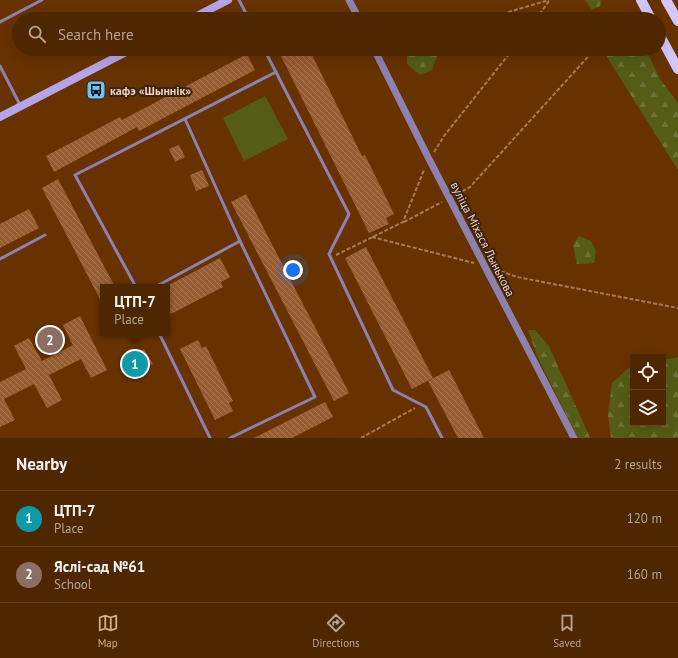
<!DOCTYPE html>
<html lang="en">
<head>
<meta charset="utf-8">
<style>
  body { margin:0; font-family:"PT Sans",sans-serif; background:#552e0a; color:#f1f3f6 }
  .controls { position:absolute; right:12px; bottom:12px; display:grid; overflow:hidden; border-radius:0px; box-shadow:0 4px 16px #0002 }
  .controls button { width:36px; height:36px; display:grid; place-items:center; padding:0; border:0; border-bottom:1px solid #654322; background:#4e2600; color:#f1f3f6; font:20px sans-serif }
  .you { position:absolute; left:293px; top:270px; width:14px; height:14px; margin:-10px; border:3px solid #fff; border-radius:50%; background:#1a73e8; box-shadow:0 0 0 6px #1a73e833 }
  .badge { display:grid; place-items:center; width:26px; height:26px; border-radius:50%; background:#d6ab8b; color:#fff; font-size:13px; font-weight:700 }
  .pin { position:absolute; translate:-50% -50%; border:2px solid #fff; box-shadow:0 1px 4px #0006 }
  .popup { position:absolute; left:100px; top:284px; width:70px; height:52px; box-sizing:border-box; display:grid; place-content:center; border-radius:0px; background:#4e2600; filter:drop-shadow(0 1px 3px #0005); font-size:13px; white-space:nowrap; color:#b3a599 }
  .popup b { font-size:15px; color:#f1f3f6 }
  .popup::after { content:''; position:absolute; left:50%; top:100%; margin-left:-8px; border:8px solid transparent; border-top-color:#4e2600 }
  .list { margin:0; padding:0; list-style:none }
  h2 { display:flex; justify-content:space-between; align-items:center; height:52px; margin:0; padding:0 16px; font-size:17px }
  h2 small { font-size:13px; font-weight:400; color:#b3a599 }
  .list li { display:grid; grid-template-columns:26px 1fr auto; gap:12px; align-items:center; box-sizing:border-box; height:56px; padding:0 16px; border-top:1px solid #654322 }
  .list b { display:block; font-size:15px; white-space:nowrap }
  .list p { margin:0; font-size:13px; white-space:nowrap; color:#b3a599 }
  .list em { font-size:13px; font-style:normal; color:#b3a599 }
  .icon { flex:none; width:22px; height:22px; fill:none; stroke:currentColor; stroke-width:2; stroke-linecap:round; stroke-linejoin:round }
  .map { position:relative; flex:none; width:678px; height:438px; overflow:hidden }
  .search { position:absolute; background:#4e2600; box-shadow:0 4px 16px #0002; left:12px; right:12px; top:12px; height:44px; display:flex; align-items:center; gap:10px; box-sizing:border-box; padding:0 14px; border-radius:22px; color:#b3a599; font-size:15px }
  .sheet { height:164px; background:#4e2600 }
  nav { display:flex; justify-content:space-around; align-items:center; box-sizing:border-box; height:56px; border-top:1px solid #654322; background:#4e2600; font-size:11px; color:#b3a599 }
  nav a { display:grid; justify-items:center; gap:2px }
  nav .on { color:#d6ab8b }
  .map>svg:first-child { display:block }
</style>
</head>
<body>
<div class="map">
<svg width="678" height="438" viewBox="0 0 678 438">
  <defs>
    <pattern id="forest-firs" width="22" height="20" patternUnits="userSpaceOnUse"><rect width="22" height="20" fill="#555c15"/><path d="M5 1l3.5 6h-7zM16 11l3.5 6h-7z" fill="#6e7235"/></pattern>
    <pattern id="building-back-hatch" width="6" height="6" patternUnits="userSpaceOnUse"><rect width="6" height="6" fill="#965c32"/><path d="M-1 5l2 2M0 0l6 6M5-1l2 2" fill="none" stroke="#aa7a57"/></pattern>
  </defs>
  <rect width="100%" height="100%" fill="#683200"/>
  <!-- forest -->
  <g fill="url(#forest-firs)">
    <path d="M585 0H602L600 6 592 10Z"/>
    <path d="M407 49H437V57L432 70 420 75 407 64Z"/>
    <path d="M605 49H646L660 79 678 103V170L605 54Z"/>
    <path d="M579 236 591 241 596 251 594 263 577 264 573 245Z"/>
    <path d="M528 330H535L549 346 590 438H578L538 358Z"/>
    <path d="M678 357V438H611L608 415 612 383 633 364V423H663V360Z"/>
  </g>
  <!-- pitch -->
  <path fill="#555c15" d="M265 96 288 139 244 161 223 118Z"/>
  <!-- building -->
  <g fill="url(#building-back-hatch)">
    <path d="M290 49H301L304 54 310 51 362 156 365 155 394 214 386 218 389 224 369 233 280 54Z"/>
    <path d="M247 54 255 70 139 131 137 127 54 172 46 156 120 117 122 120Z"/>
    <path d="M179 145 185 157 175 162 169 149Z"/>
    <path d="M202 170 209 186 196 191 190 175Z"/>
    <path d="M58 179 115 287H103V305L42 188Z"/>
    <path d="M246 194 349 393 334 401 231 202Z"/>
    <path d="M29 209 39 228 0 248V224Z"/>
    <path d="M366 247 433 378 412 389 345 258Z"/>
    <path d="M220 258 230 277 221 282 223 287 171 314 167 307V286Z"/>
    <path d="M80 316 107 370 91 378 81 359 49 375 62 400 47 408 34 384 4 399 15 420 0 427V382L26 369 14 346 29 338 42 361 73 345 63 325Z"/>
    <path d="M198 340 202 348 206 346 233 401 229 403 233 411 215 420 180 349Z"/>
    <path d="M144 349 153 364 135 374 127 358Z"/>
    <path d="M449 370 484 438H458L428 381Z"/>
    <path d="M325 402 333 417 292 438H254Z"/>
  </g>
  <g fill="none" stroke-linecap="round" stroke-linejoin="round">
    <!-- path -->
    <g stroke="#a87b56" stroke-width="2" stroke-dasharray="4 2" stroke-linecap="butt">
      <path d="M485 19 549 0"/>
      <path d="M536 19 549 1"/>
      <path d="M434 152 444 136 513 49"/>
      <path d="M457 194 470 187 595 49"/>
      <path d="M404 222 442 202"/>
      <path d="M372 237 474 263"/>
      <path d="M336 255 403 222 424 170"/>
      <path d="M495 269 517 277 678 308"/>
      <path d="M361 438 415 408"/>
    </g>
    <!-- service -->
    <g stroke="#8c82ad" stroke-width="3">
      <path d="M239 0 249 19"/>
      <path d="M0 22 42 0"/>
      <path d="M264 49 349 214 329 254 393 390 426 407 442 438"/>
      <path d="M0 66 20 105"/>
      <path d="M0 259 45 235"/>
      <path d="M136 287 75 175 276 72"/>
      <path d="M155 287 240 241 185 119"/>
      <path d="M159 333 210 438"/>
      <path d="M230 438 315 397 240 241"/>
    </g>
    <!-- tertiary -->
    <g stroke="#8c82ad" stroke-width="7">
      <path d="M349 0 359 19"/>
      <path d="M374 49 429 159 574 438"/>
    </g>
    <!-- secondary -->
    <g stroke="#b5a5e8" stroke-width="8">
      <path d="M191 19 228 0"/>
      <path d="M0 117 132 49"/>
    </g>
    <!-- primary -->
    <g stroke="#d2c6fa" stroke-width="10">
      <path d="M641 0 651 19"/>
      <path d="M666 0 678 21"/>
      <path d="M659 34 678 69"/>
    </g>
  </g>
  <!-- icons -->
  <defs>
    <symbol id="bus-square" viewBox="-11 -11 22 22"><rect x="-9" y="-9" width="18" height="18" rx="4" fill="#6cc2f3" stroke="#3b2311"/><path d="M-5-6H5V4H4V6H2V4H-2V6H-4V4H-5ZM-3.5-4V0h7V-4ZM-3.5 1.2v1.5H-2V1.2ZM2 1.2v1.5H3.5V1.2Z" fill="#111"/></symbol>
  </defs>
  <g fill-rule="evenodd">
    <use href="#bus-square" x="85" y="79" width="22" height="22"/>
  </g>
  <g text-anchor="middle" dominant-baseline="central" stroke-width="4" stroke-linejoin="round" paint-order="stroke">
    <!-- poi labels -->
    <g font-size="12" font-weight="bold" fill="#f2d0ba" stroke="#3b2311" text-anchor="start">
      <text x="110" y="90">кафэ «Шыннік»</text>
    </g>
    <!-- street labels -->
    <g font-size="12" fill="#f2d0ba" stroke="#3b2311">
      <text transform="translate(483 239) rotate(63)">вуліца Міхася Лынькова</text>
    </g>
  </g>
</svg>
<div class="controls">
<button><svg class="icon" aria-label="locate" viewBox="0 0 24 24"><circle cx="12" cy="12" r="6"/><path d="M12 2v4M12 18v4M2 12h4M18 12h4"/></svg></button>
<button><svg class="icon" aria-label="layers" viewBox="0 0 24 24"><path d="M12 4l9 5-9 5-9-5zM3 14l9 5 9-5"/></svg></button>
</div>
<div class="you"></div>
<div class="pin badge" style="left:135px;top:364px;background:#0f9aa8">1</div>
<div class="popup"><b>ЦТП-7</b>Place</div>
<div class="pin badge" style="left:50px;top:340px;background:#8d6e63">2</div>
<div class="search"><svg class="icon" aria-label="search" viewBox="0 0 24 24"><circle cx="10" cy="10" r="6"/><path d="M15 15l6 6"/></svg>Search here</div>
</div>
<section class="sheet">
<h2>Nearby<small>2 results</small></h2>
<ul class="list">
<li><span class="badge" style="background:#0f9aa8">1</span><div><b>ЦТП-7</b><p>Place</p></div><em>120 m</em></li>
<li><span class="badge" style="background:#8d6e63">2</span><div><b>Яслі-сад №61</b><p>School</p></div><em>160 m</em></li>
</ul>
</section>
<nav>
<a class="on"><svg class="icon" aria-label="map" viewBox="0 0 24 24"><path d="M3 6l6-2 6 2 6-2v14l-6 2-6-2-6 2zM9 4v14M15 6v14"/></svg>Map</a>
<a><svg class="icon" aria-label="directions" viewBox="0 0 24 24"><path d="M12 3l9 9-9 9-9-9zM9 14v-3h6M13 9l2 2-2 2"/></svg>Directions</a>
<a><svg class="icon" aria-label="saved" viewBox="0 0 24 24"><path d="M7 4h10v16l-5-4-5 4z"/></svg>Saved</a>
</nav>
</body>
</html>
